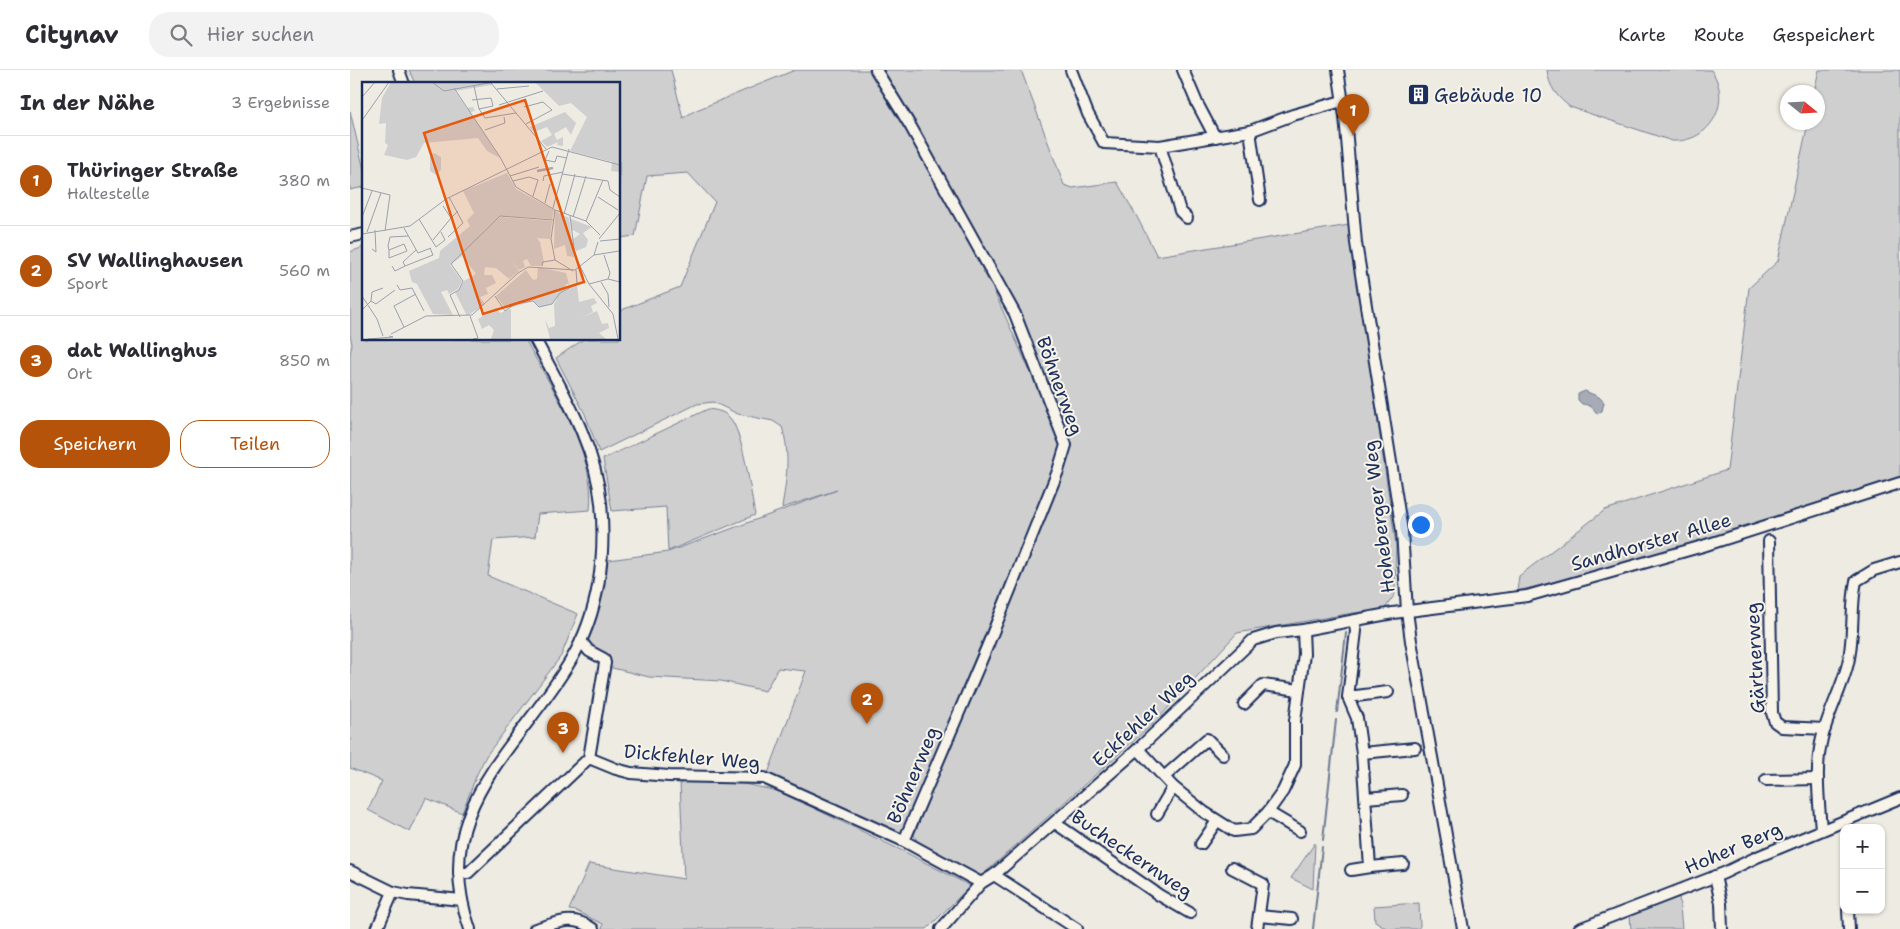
<!DOCTYPE html>
<html lang="de">
<head>
<meta charset="utf-8">
<style>
  body { margin:0; font-family:"Shantell Sans",sans-serif; background:#f2f2f3; color:#2b2b33 }
  .controls { position:absolute; right:15px; bottom:15px; display:grid; overflow:hidden; border-radius:10px; box-shadow:0 1px 4px #0004 }
  .controls button { width:45px; height:45px; display:grid; place-items:center; padding:0; border:0; border-bottom:1px solid #e1e1e2; background:#fff; color:#2b2b33; font:25px sans-serif }
  .compass { position:absolute; left:1430px; top:15px; width:45px; height:45px; border-radius:50%; background:#fff; box-shadow:0 1px 4px #0004; rotate:108deg }
  .you { position:absolute; left:1070px; top:454px; width:18px; height:18px; margin:-12px; border:4px solid #fff; border-radius:50%; background:#1a73e8; box-shadow:0 0 0 8px #1a73e833 }
  .badge { display:grid; place-items:center; width:32px; height:32px; border-radius:50%; background:#b45309; color:#fff; font-size:16px; font-weight:700 }
  .pin { position:absolute; translate:-50% -41px; filter:drop-shadow(0 1px 2px #0008) }
  .pin::after { content:''; position:absolute; top:26px; width:18px; height:15px; background:inherit; clip-path:polygon(0 0,100% 0,50% 100%) }
  .list { margin:0; padding:0; list-style:none }
  h2 { display:flex; justify-content:space-between; align-items:center; height:65px; margin:0; padding:0 20px; font-size:21px }
  h2 small { font-size:16px; font-weight:400; color:#7c7c81 }
  .list li { display:grid; grid-template-columns:32px 1fr auto; gap:15px; align-items:center; box-sizing:border-box; height:90px; padding:0 20px; border-top:1px solid #e1e1e2 }
  .list b { display:block; font-size:19px; white-space:nowrap }
  .list p { margin:0; font-size:16px; white-space:nowrap; color:#7c7c81 }
  .list em { font-size:16px; font-style:normal; color:#7c7c81 }
  .actions { display:flex; gap:10px; padding:15px 20px }
  .actions a { flex:1; padding:11px 0; border:1px solid #b45309; border-radius:20px; text-align:center; font-size:18px; color:#b45309 }
  .actions .main { background:#b45309; color:#fff }
  .icon { flex:none; width:28px; height:28px; fill:none; stroke:currentColor; stroke-width:2; stroke-linecap:round; stroke-linejoin:round }
  .map { position:relative; flex:none; width:1550px; height:859px; overflow:hidden }
  header { display:flex; align-items:center; gap:30px; box-sizing:border-box; height:70px; padding:0 25px; background:#fff; border-bottom:1px solid #e1e1e2 }
  header strong { font-size:24px }
  nav { display:flex; gap:28px; margin-inline-start:auto; font-size:18px }
  .search { width:350px; height:45px; background:#f2f2f3; display:flex; align-items:center; gap:12px; box-sizing:border-box; padding:0 18px; border-radius:20px; color:#7c7c81; font-size:19px }
  main { display:flex }
  aside { flex:1; background:#fff }
  .map>svg:first-child { display:block }
</style>
</head>
<body>
<header>
<strong>Citynav</strong>
<div class="search"><svg class="icon" aria-label="search" viewBox="0 0 24 24"><circle cx="10" cy="10" r="6"/><path d="M15 15l6 6"/></svg>Hier suchen</div>
<nav><a>Karte</a><a>Route</a><a>Gespeichert</a></nav>
</header>
<main>
<aside>
<h2>In der Nähe<small>3 Ergebnisse</small></h2>
<ul class="list">
<li><span class="badge">1</span><div><b>Thüringer Straße</b><p>Haltestelle</p></div><em>380 m</em></li>
<li><span class="badge">2</span><div><b>SV Wallinghausen</b><p>Sport</p></div><em>560 m</em></li>
<li><span class="badge">3</span><div><b>dat Wallinghus</b><p>Ort</p></div><em>850 m</em></li>
</ul>
<div class="actions"><a class="main">Speichern</a><a>Teilen</a></div>
</aside>
<div class="map">
<svg width="1550" height="859" viewBox="0 0 1550 859">
  <rect width="100%" height="100%" fill="#eeebe2"/>
  <filter id="ink" filterUnits="userSpaceOnUse"><feTurbulence type="fractalNoise" baseFrequency=".02" numOctaves="2"/><feDisplacementMap in="SourceGraphic" scale="10" xChannelSelector="R" yChannelSelector="G"/><feConvolveMatrix kernelMatrix="1 2 1 2 8 2 1 2 1" color-interpolation-filters="sRGB"/></filter>
  <g filter="url(#ink)">
    <!-- green -->
    <g fill="#cfcfcf" stroke="#757f96">
      <path d="M59 0H321L333 48 344 41 445 0H671L714 115 723 118 767 112 787 147 807 186 999 155 1046 475 1045 524 1034 540 1003 543 887 563 805 652 630 807 568 773 564 765 720 378 719 369 666 241 613 147 618 172 643 219 712 373 704 398 551 766 417 706 456 601 428 598 415 621 371 611 299 607 254 596V584L249 579 240 575 231 566 251 491 318 482 487 420 432 438C436 410 441 385 432 357L423 351 388 344 363 332 347 334 249 382 235 344 206 288 234 269H269V243L274 239 330 217 365 132 338 103 297 106 285 166 269 168V14H65Z"/>
      <path d="M1197 0H1361C1383 31 1361 73 1322 71L1220 37C1207 27 1199 17 1197 0Z"/>
      <path d="M1469 0H1550V414L1292 491 1167 521 1169 506 1255 440 1377 400 1399 218 1428 191 1458 53 1468 52V22H1464Z"/>
      <path d="M0 41 14 100V117L0 120Z"/>
      <path d="M14 177V269H175C201 318 247 383 240 440L188 444 185 467 143 470 138 506 228 544 211 586 136 686 127 704 112 743 76 728 60 762 18 740 32 711 0 698V285L2 274 0 265V182Z"/>
      <path d="M358 339C365 340 374 341 379 347 393 360 401 425 405 445L318 481 316 437 262 441 253 389Z"/>
      <path d="M330 711 394 714 428 721 557 783 620 816 577 859H252L253 854 226 841 219 840 239 794 334 809Z"/>
      <path d="M965 773 963 819 941 808Z"/>
      <path d="M1329 826 1332 859H1281L1280 845Z"/>
      <path d="M1069 833 1070 856 1068 859H1038L1025 851 1024 836Z"/>
    </g>
    <!-- water -->
    <path fill="#a6abb5" stroke="#6e7992" d="M1235 321 1249 327 1254 332 1252 341 1247 344C1243 337 1240 335 1232 334L1228 330V324Z"/>
    <g fill="none" stroke-linecap="round" stroke-linejoin="round">
      <!-- stream -->
      <g stroke="#6e7992" stroke-width="2">
        <path d="M987 642 996 563"/>
        <path d="M973 770 986 650"/>
        <path d="M963 859 972 777"/>
      </g>
      <defs>
        <g id="minor">
          <path d="M49 0 54 14"/>
          <path d="M526 0 561 57 665 244 716 375 708 401 637 577 554 771"/>
          <path d="M721 0 738 44 754 73 810 76 900 61 943 45 992 31"/>
          <path d="M833 0 847 33 865 67"/>
          <path d="M988 0 995 46 1006 173 1052 461 1057 541 1061 571 1113 859"/>
          <path d="M900 61 910 130"/>
          <path d="M810 76 830 141 837 148"/>
          <path d="M0 167 14 164"/>
          <path d="M1419 471 1422 643 1425 652 1432 657 1475 659"/>
          <path d="M998 627 1038 622"/>
          <path d="M894 634 913 615 949 620"/>
          <path d="M788 679 823 717 854 742 884 761 901 759 918 742 933 721 945 695V651L954 584 953 560"/>
          <path d="M1012 683 1065 678"/>
          <path d="M239 688 266 699 281 703 319 706 414 708 554 771 631 813"/>
          <path d="M814 707 857 669 873 685"/>
          <path d="M1416 710 1468 709"/>
          <path d="M1016 728 1052 725"/>
          <path d="M918 742 950 761"/>
          <path d="M807 744 823 717"/>
          <path d="M705 753 809 825 840 843"/>
          <path d="M1471 760C1469 731 1465 701 1471 673 1476 647 1490 623 1497 597 1505 569 1500 539 1506 511L1524 500 1550 492"/>
          <path d="M851 774 867 751"/>
          <path d="M1020 797 1053 794"/>
          <path d="M882 798 913 814 907 859"/>
          <path d="M1001 800 1020 797 1012 683 1007 648 998 627 1006 561 1004 551"/>
          <path d="M0 801 43 822 58 825 112 830"/>
          <path d="M109 803H118L239 688 255 593 254 589 239 581 231 571"/>
          <path d="M644 805 727 859"/>
          <path d="M1365 806 1371 833 1372 859"/>
          <path d="M1498 840 1499 859"/>
          <path d="M909 846 942 849"/>
          <path d="M27 859 43 822"/>
          <path d="M120 859C77 739 168 680 221 590 249 543 256 486 251 433 245 373 212 321 185 269"/>
          <path d="M185 859C208 853 222 844 243 859"/>
          <path d="M591 859 631 813 644 805 788 679 903 570 926 563 953 560 1043 543 1177 526 1353 476 1550 413"/>
          <path d="M1229 859 1374 803 1407 787 1550 728"/>
        </g>
      </defs>
      <!-- minor casing -->
      <use href="#minor" stroke="#1b2f5e" stroke-width="14"/>
      <!-- minor -->
      <use href="#minor" stroke="#f7f3e8" stroke-width="10"/>
    </g>
  </g>
  <!-- icons -->
  <defs>
    <symbol id="building-square" viewBox="-11 -11 22 22"><rect x="-9" y="-9" width="18" height="18" rx="4" fill="#1b2f5e" stroke="#f7f3e8"/><path d="M-4-6H4V6H1V3H-1V6H-4ZM-2.5-4.3h1.7v1.8h-1.7ZM.8-4.3h1.7v1.8H.8ZM-2.5-1h1.7V.8h-1.7ZM.8-1h1.7V.8H.8Z" fill="#fff"/></symbol>
  </defs>
  <g fill-rule="evenodd">
    <use href="#building-square" x="1056" y="12" width="25" height="25"/>
  </g>
  <g text-anchor="middle" dominant-baseline="central" stroke-width="4" stroke-linejoin="round" paint-order="stroke">
    <!-- poi labels -->
    <g font-size="19" fill="#1b2f5e" stroke="#f7f3e8" text-anchor="start">
      <text x="1084" y="25">Gebäude 10</text>
    </g>
    <!-- street labels -->
    <g font-size="19" fill="#1b2f5e" stroke="#f7f3e8">
      <text transform="translate(710 316) rotate(70)">Böhnerweg</text>
      <text transform="translate(1029 447) rotate(-97)">Hoheberger Weg</text>
      <text transform="translate(1301 472) rotate(-16)">Sandhorster Allee</text>
      <text transform="translate(1405 588) rotate(-93)">Gärtnerweg</text>
      <text transform="translate(793 649) rotate(-43)">Eckfehler Weg</text>
      <text transform="translate(342 687) rotate(5)">Dickfehler Weg</text>
      <text transform="translate(563 705) rotate(-67)">Böhnerweg</text>
      <text transform="translate(1383 778) rotate(-23)">Hoher Berg</text>
      <text transform="translate(782 784) rotate(34)">Bucheckernweg</text>
    </g>
  </g>
  <!-- overview -->
  <g transform="translate(12 12)">
    <rect width="258" height="258" fill="#eeebe2"/>
    <path d="M29 0H130V3L93 9 105 26 111 25 113 29 108 30 138 76 125 69 116 56 62 61 54 75 45 78 22 73 26 63 23 61 24 41 17 42 20 16ZM173 0H257V90L249 89 250 80 208 69 225 35 209 21 197 24ZM203 30 214 41 209 53 204 45 192 52 195 58 201 55V64L195 63 196 60 185 65 179 59 190 53 185 45 172 50 168 45ZM72 71 79 75V88L74 93 68 89V73ZM145 91 154 107 192 128 190 137 138 134 117 153 138 135 190 139 188 157 175 156 178 160 182 180 179 184H169L165 177 161 179 163 185 157 188 147 176 157 189 147 197 134 186 123 185 122 193H130L134 201 124 206 126 212 118 215 123 222 105 234 93 210 97 208 102 199 114 192 100 174 88 183 100 199 96 207 87 212 85 208 79 210 91 233 71 232 55 202 50 200 47 189 77 176 78 169 108 144 105 138 112 131 101 109ZM193 129 207 136 212 175 205 174 203 163 192 167ZM209 137 230 145 221 151 226 158 224 165 214 169 210 158 218 152 209 147ZM176 185 204 191 207 202H204L203 208 190 222 178 225 171 219 144 227 134 214 164 188 171 198 175 197ZM215 203 217 220 232 216 235 221 229 224 231 230 218 236 235 229 240 242 246 241 247 246 237 251 244 257H188L183 237 187 246 193 244 192 222 199 211ZM134 226 138 231 149 227V257H129L132 248 127 243 120 247 116 237Z" fill="#cfcfcf"/>
    <path fill="none" stroke="#a6abb5" stroke-width="2.5" d="M175 89 191 86"/>
    <path fill="none" stroke="#9aa0ad" stroke-width="1" d="M70 0 82 9 132 0M129 1 184 67M112 4 117 27 123 36 154 31M92 6 138 75 154 105 193 128 224 139 238 153M135 7 167 4M0 15 13 0M110 18 129 16 131 24 117 27M137 23 181 9M162 25 181 20 190 28 164 42M1 37 27 0M123 48 143 41 142 35M187 69 183 78 193 80 195 74 205 76M200 92 246 99 248 108 258 115M148 94 177 85M151 99 167 95 176 98 171 114M181 99 182 94 201 90M0 106 28 113 23 149M236 115 256 128M183 121 188 102M81 124 89 136 96 129M191 126 207 67M193 128 189 157 193 178M202 132 213 92M208 134 213 174 227 202 251 232 256 257M0 135 10 109M211 135 224 94M57 137 74 165 83 158 79 150M224 139 241 98M42 146 56 171 69 166M5 150 19 111M0 152 48 144 84 117 190 65 258 83M86 155 101 141 87 115M237 157 258 131M71 158 89 136M238 159 258 157M10 167 14 170 13 148M27 168 42 162 45 169 27 176V168L26 164 28 155 46 154M54 168 41 180 43 184 71 173 68 166M232 173 257 169M242 173 248 191 246 197M30 184 33 189 43 184M180 184 181 180 193 178 211 189M239 200 246 212 247 225M227 202 246 197 258 200M35 203 38 208 50 206 62 229M0 214 15 237 21 254M133 214 143 229 153 222 171 219 177 225 190 222 198 211 215 202 214 188M9 219 14 222 33 208M0 228 9 219 10 210 21 206M108 234 116 256 111 257M98 235 88 213 97 208 101 199 89 182 138 134 191 138M42 245 32 224 54 212M29 252 64 234 110 233 156 191 166 185 213 188 232 173 236 160M6 257 31 255 27 254"/>
    <path fill="#e8590c" fill-opacity="0.15" stroke="#e8590c" stroke-width="2.5" d="M163 18 222 200 121 232 62 51Z"/>
    <rect width="258" height="258" fill="none" stroke="#1b2f5e" stroke-width="2.5"/>
  </g>
</svg>
<div class="controls">
<button>+</button>
<button>−</button>
</div>
<svg class="compass" viewBox="-18 -18 36 36"><path d="M0-13l5 13h-10z" fill="#e53935"/><path d="M0 13l5-13h-10z" fill="#7c7c81"/></svg>
<div class="you"></div>
<div class="pin badge" style="left:1003px;top:65px">1</div>
<div class="pin badge" style="left:517px;top:654px">2</div>
<div class="pin badge" style="left:213px;top:683px">3</div>
</div>
</main>
</body>
</html>
